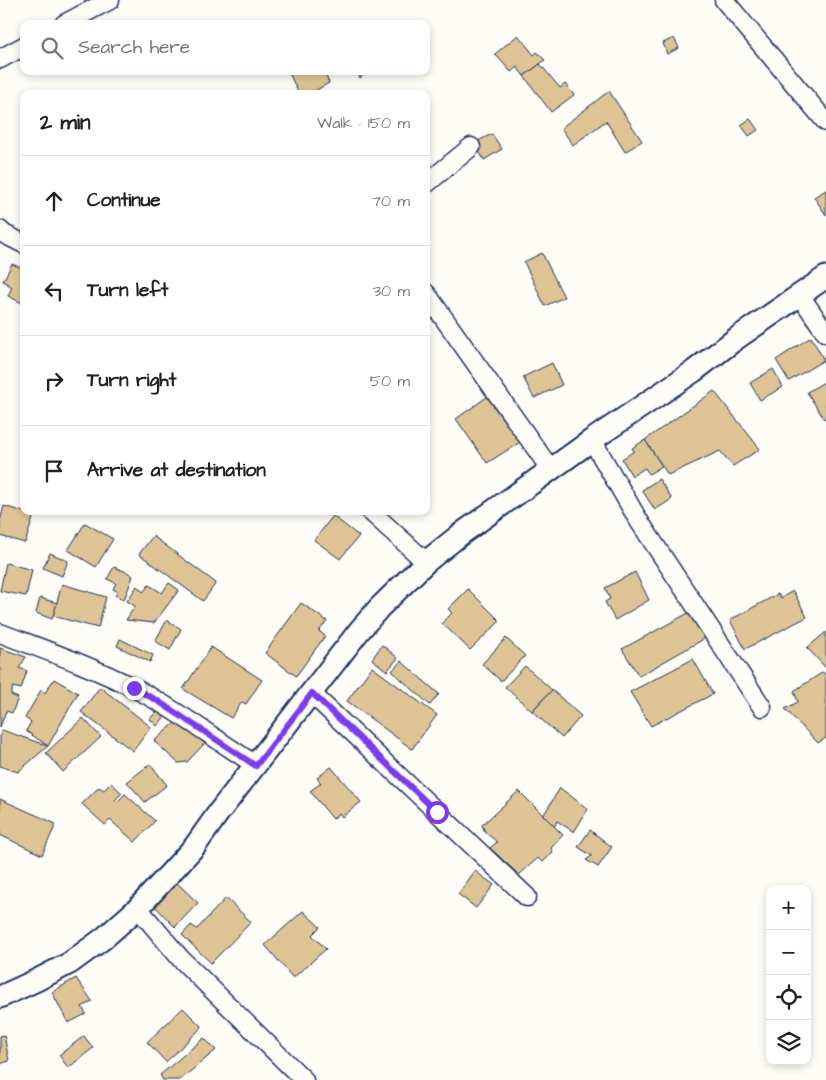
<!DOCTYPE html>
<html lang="en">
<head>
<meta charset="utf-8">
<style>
  body { margin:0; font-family:"Architects Daughter",sans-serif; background:#f2f2f2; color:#202124 }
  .controls { position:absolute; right:15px; bottom:15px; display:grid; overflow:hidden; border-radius:10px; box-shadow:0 2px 8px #0003 }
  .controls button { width:45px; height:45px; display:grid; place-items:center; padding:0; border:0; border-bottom:1px solid #e0e0e0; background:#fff; color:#202124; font:25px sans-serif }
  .stop { position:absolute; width:15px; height:15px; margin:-11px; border:4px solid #7c3aed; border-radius:50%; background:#fff }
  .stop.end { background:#7c3aed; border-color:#fff; box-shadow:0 1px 5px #0008 }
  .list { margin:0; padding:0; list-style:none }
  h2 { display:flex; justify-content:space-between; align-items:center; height:65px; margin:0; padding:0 20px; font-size:21px }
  h2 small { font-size:16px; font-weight:400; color:#757577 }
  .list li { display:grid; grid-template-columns:32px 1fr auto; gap:15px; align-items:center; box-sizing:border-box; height:90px; padding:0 20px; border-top:1px solid #e0e0e0 }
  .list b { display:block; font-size:19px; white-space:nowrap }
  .list em { font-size:16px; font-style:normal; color:#757577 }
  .icon { flex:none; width:28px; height:28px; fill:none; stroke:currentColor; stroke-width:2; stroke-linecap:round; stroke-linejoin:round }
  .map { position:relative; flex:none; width:826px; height:1080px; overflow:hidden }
  .search { position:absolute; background:#fff; box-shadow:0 2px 8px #0003; left:20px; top:20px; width:410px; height:55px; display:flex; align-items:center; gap:12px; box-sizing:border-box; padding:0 18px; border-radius:10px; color:#757577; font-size:19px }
  .panel { position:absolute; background:#fff; box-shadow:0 2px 8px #0003; left:20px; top:90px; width:410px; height:425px; border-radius:10px }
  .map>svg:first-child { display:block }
</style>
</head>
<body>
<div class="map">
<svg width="826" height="1080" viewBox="0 0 826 1080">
  <rect width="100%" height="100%" fill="#fdfcf7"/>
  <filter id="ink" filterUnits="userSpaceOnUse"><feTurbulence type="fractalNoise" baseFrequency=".02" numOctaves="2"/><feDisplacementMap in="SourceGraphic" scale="10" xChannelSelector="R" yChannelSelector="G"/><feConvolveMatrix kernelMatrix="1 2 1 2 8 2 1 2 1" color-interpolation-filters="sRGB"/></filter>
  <g filter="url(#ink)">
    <!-- building -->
    <g fill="#dec494" stroke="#1b2f5e">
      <path d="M518 35 534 55 537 52 545 60 524 76 517 67 511 72 495 54Z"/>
      <path d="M674 38 679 48 667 54 663 43Z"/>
      <path d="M540 64 560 88 565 84 574 95 551 112 524 76Z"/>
      <path d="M293 71H324L329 83 309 94H299L289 73Z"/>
      <path d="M356 71H369L360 78Z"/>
      <path d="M609 91 642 141 625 152 606 121 573 145 561 128Z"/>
      <path d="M750 119 758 130 749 136 741 125Z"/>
      <path d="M492 134 502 149 484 160 474 143Z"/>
      <path d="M826 190V215L814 197Z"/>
      <path d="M542 253 564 297 545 306 524 262Z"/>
      <path d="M12 264 24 269V304L8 296 12 287 3 281Z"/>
      <path d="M811 337 824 360 789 381 776 360Z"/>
      <path d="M552 363 562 385 534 398 523 377Z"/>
      <path d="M773 369 783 387 760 400 750 383Z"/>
      <path d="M826 381V417L824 419 807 392Z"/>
      <path d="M714 391 760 449 733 466 720 451 668 475 645 440Z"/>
      <path d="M491 394 525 439 487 463 456 419Z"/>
      <path d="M645 440 662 466 649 474 645 468 632 476 622 459 634 451 632 448Z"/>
      <path d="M659 479 672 499 655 510 642 490Z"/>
      <path d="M4 506 34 515 25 543 0 536V521Z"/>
      <path d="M333 516 359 536 340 559 314 540Z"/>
      <path d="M85 523 113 539 96 567 68 550Z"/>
      <path d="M153 536 216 583 203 601 139 554Z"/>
      <path d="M50 553 68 561 62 576 43 568Z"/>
      <path d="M6 563 32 570 26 596 0 591Z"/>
      <path d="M114 567 127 572 133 576 124 600 115 595 118 592 113 589 116 583 107 579Z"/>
      <path d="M635 572 649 600 615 620 605 602 610 599 605 588Z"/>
      <path d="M169 583 179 590 154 623 126 620 135 606 127 601 137 586 143 592 149 585 162 593Z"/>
      <path d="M62 584 106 597 98 628 53 616Z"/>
      <path d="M468 589 500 621 470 650 442 623 452 613 448 609Z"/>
      <path d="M793 591 807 617 745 649 730 620 778 594 781 598Z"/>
      <path d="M40 598 57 603 52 619 36 613Z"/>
      <path d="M301 603 327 621 319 631 325 636 296 676 265 653Z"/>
      <path d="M694 610 709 636 639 676 622 649Z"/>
      <path d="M167 620 181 629 170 650 155 641Z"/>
      <path d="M826 632V668L807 648Z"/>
      <path d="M506 638 525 656 501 681 482 664Z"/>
      <path d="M120 639 153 655 150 662 117 646Z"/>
      <path d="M382 645 398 658 387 671 372 659Z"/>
      <path d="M211 647 262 680 246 704 242 702 231 718 183 689Z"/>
      <path d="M0 648 26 657 19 668 27 671 21 689 13 687 11 695 18 698 12 713 6 711 0 727Z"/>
      <path d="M693 659 713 694 651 726 630 692Z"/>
      <path d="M401 661 439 694 430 705 392 671Z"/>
      <path d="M525 666 552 690 532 711 505 687Z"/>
      <path d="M372 667 437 715 412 749 347 701Z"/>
      <path d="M823 672 826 676V738L818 743 785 709 798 702 794 691Z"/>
      <path d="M54 679 78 693 48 746 26 731 31 722 25 718 41 690 45 693Z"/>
      <path d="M100 687 151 727 133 751 81 712Z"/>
      <path d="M552 690 581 716 562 738 532 711Z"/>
      <path d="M160 707 167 714 157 726 150 719Z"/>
      <path d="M83 718 101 737 63 772 46 753Z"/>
      <path d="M176 722 206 742 187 762 178 763 154 741Z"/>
      <path d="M2 730 48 746 18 772 0 766V737Z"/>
      <path d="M150 764 167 785 145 802 127 782Z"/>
      <path d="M331 767 361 802 342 817 339 813 333 819 310 791 321 783 317 778Z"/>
      <path d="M111 783 122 793 115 800 118 801 125 794 155 821 135 842 110 820 105 825 82 804 99 787 104 790Z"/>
      <path d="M560 788 588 809 574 832 557 821 554 827 543 816Z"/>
      <path d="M519 791 563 835 551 848 553 852 543 862 538 858 519 875 490 848 497 842 485 832 482 825Z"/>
      <path d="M0 799 56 824 42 855 0 835Z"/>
      <path d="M590 830 612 847 598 867 586 860 592 856 578 847Z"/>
      <path d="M475 871 494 885 476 908 458 894Z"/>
      <path d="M174 880 198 903 175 927 151 902Z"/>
      <path d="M226 898 251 922 211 963 182 935 191 925 197 929Z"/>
      <path d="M303 911 320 927 312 935 326 949 293 978 265 945Z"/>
      <path d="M76 978 92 1001 82 1007 86 1014 68 1023 52 992Z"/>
      <path d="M183 1008 202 1027 166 1062 147 1042Z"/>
      <path d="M4 1035 9 1061 0 1064V1036Z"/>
      <path d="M84 1036 93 1048 68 1068 59 1055Z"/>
      <path d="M204 1038 216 1050 180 1080H163L160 1075Z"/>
    </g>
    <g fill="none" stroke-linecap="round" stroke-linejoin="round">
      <defs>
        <g id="minor">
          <path d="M724 0 826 122"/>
          <path d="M64 24 110 0"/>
          <path d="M0 59 24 46"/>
          <path d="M426 184 471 147"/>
          <path d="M0 230 4 234 24 244"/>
          <path d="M426 293 551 470"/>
          <path d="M799 294 826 333"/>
          <path d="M592 440 639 521 762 707"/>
          <path d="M370 511 426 562"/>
          <path d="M0 633C45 650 91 666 134 688 176 709 216 740 256 765"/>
          <path d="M311 693 527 897"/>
          <path d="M138 908 180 958 304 1080"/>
        </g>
        <path id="tertiary" d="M0 997 37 980 70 963 104 938 138 908 195 846 219 812 359 631 379 608 426 562 461 534 592 440 694 371 737 338 826 277"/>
      </defs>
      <!-- minor casing -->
      <use href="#minor" stroke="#1b2f5e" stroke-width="21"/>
      <!-- tertiary casing -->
      <use href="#tertiary" stroke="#1b2f5e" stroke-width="25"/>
      <!-- minor -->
      <use href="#minor" stroke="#fdfcf7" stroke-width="18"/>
      <!-- tertiary -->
      <use href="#tertiary" stroke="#fdfcf7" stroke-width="21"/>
    </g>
  </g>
  <g fill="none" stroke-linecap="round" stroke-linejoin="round" filter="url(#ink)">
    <!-- route -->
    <path stroke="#7c3aed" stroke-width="6" d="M134 688 158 701 256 766 312 693 437 812"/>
  </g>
</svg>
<div class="controls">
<button>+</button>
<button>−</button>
<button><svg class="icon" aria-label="locate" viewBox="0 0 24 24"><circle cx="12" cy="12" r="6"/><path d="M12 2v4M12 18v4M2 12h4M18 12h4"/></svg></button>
<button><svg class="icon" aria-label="layers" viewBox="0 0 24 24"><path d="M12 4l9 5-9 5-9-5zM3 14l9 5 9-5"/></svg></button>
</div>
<div class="stop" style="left:437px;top:812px"></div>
<div class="stop end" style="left:134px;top:688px"></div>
<div class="search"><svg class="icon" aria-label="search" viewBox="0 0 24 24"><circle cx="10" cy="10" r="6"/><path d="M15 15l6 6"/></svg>Search here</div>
<section class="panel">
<h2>2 min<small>Walk · 150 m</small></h2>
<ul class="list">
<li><svg class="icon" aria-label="ahead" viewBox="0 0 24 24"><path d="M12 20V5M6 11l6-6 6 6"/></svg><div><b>Continue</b></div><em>70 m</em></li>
<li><svg class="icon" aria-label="left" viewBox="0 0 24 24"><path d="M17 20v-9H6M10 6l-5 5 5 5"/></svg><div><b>Turn left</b></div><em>30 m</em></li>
<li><svg class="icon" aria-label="right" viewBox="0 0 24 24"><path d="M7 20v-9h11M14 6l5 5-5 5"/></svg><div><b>Turn right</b></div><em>50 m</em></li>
<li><svg class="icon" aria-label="arrive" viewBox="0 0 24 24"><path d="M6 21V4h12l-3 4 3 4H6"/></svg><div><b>Arrive at destination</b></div></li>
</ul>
</section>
</div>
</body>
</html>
